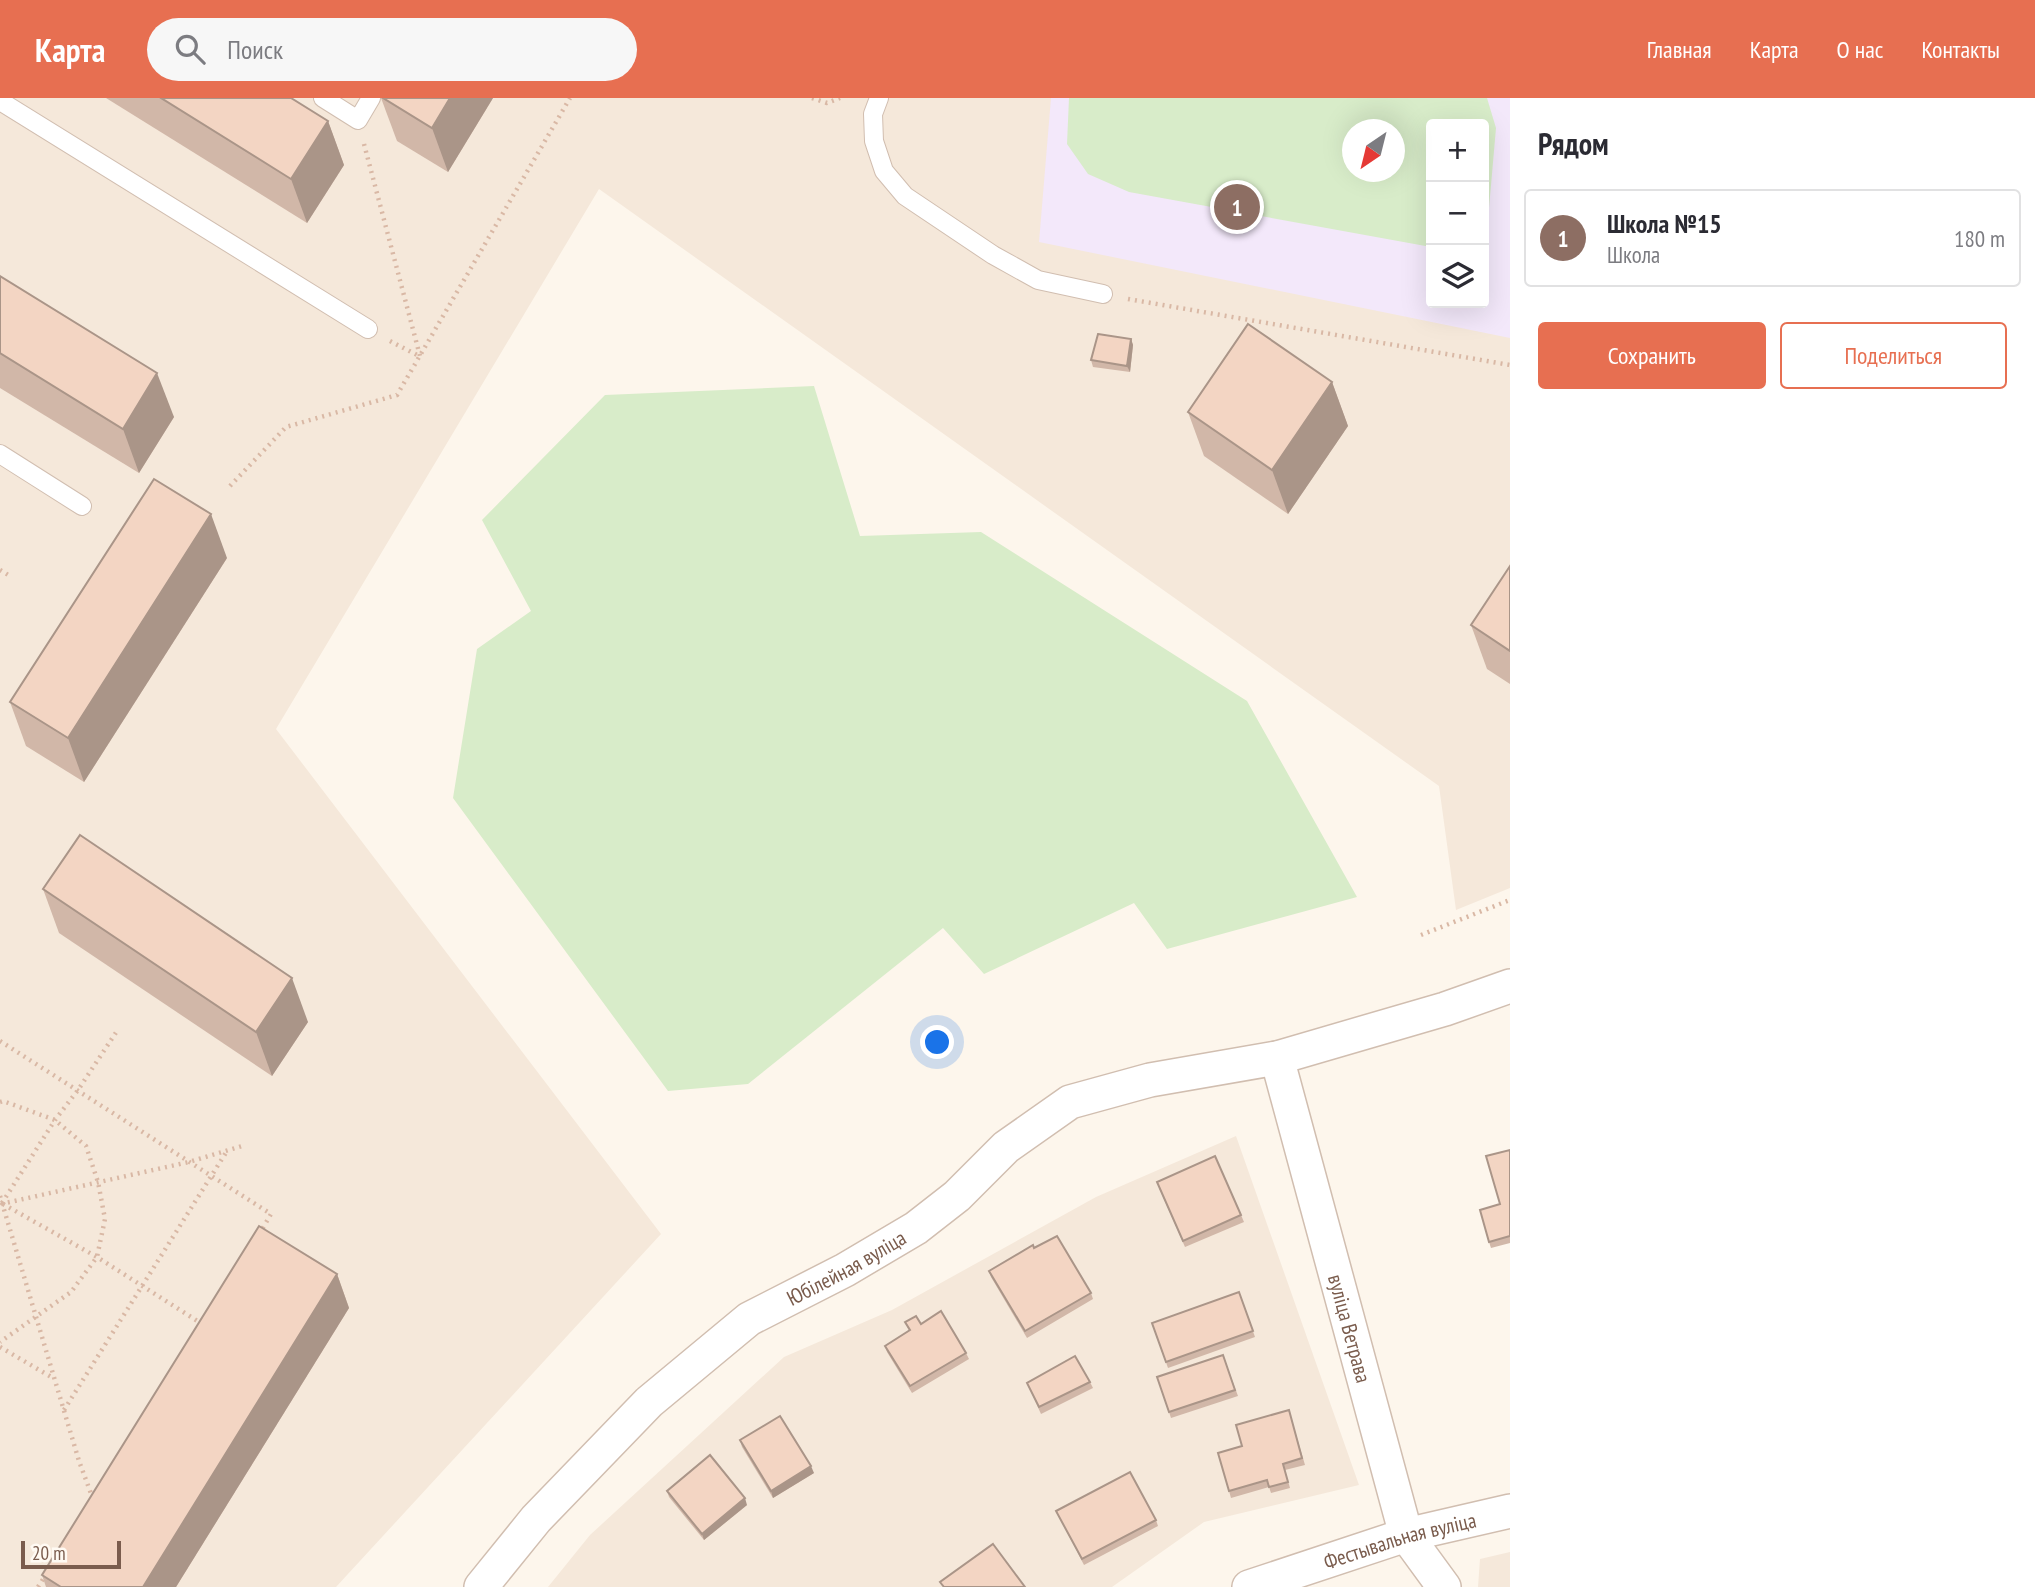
<!DOCTYPE html>
<html lang="ru">
<head>
<meta charset="utf-8">
<style>
  body { margin:0; font-family:"PT Sans Narrow",sans-serif; background:#f7f7f7; color:#2b2b33 }
  .controls { position:absolute; right:21px; top:21px; display:grid; overflow:hidden; border-radius:7px; box-shadow:0 7px 28px #0002 }
  .controls button { width:63px; height:63px; display:grid; place-items:center; padding:0; border:0; border-bottom:2px solid #e1e1e2; background:#fff; color:#2b2b33; font:35px sans-serif }
  .compass { position:absolute; left:1342px; top:21px; width:63px; height:63px; border-radius:50%; background:#fff; box-shadow:0 7px 28px #0002; rotate:215deg }
  .scale { position:absolute; left:21px; bottom:18px; width:100px; box-sizing:border-box; padding-left:7px; border:4px solid #7a5c4d; border-top:0; font-size:19px; line-height:24px; white-space:nowrap; color:#7a5c4d; -webkit-text-stroke:5px #fffaf3; paint-order:stroke }
  .you { position:absolute; left:938px; top:945px; width:24px; height:24px; margin:-18px; border:5px solid #fff; border-radius:50%; background:#1a73e8; box-shadow:0 0 0 10px #1a73e833 }
  .badge { display:grid; place-items:center; width:46px; height:46px; border-radius:50%; background:#e76f51; color:#fff; font-size:23px; font-weight:700 }
  .pin { position:absolute; translate:-50% -50%; border:4px solid #fff; box-shadow:0 2px 7px #0006 }
  .list { margin:0; padding:0; list-style:none }
  h2 { display:flex; justify-content:space-between; align-items:center; height:91px; margin:0; padding:0 28px; font-size:30px }
  h2 small { font-size:23px; font-weight:400; color:#7c7c81 }
  .list li { display:grid; grid-template-columns:46px 1fr auto; gap:21px; align-items:center; box-sizing:border-box; height:98px; margin:0 14px 14px; padding:0 14px; border:2px solid #e1e1e2; border-radius:7px }
  .list b { display:block; font-size:26px; white-space:nowrap }
  .list p { margin:0; font-size:23px; white-space:nowrap; color:#7c7c81 }
  .list em { font-size:23px; font-style:normal; color:#7c7c81 }
  .actions { display:flex; gap:14px; padding:21px 28px }
  .actions a { flex:1; padding:16px 0; border:2px solid #e76f51; border-radius:7px; text-align:center; font-size:24px; color:#e76f51 }
  .actions .main { background:#e76f51; color:#fff }
  .icon { flex:none; width:38px; height:38px; fill:none; stroke:currentColor; stroke-width:2; stroke-linecap:round; stroke-linejoin:round }
  .map { position:relative; flex:none; width:1510px; height:1489px; overflow:hidden }
  header { display:flex; align-items:center; gap:42px; box-sizing:border-box; height:98px; padding:0 35px; background:#e76f51; color:#fff }
  header strong { font-size:33px }
  nav { display:flex; gap:38px; margin-inline-start:auto; font-size:24px }
  .search { width:490px; height:63px; background:#f7f7f7; display:flex; align-items:center; gap:18px; box-sizing:border-box; padding:0 24px; border-radius:38px; color:#7c7c81; font-size:26px }
  main { display:flex }
  aside { flex:1; background:#fff }
  .map>svg:first-child { display:block }
</style>
</head>
<body>
<header>
<strong>Карта</strong>
<div class="search"><svg class="icon" aria-label="search" viewBox="0 0 24 24"><circle cx="10" cy="10" r="6"/><path d="M15 15l6 6"/></svg>Поиск</div>
<nav><a>Главная</a><a>Карта</a><a>О нас</a><a>Контакты</a></nav>
</header>
<main>
<div class="map">
<svg width="1510" height="1489" viewBox="0 0 1510 1489">
  <rect width="100%" height="100%" fill="#fdf6ec"/>
  <!-- residential -->
  <g fill="#f5e8da" fill-rule="evenodd">
    <path d="M0 0H1510V790L1456 812 1439 688 599 91 276 631 661 1136 336 1489H0ZM1431 26H1484V205H1431ZM1352 32H1394V74H1352Z"/>
    <path d="M1236 1038 1359 1387 1204 1424 1112 1489H548L590 1437 784 1259 892 1212 1096 1099Z"/>
    <path d="M1510 1454V1489H1478L1480 1461Z"/>
  </g>
  <!-- education -->
  <path fill="#f3e8fa" fill-rule="evenodd" d="M1051 0H1510V240L1039 144ZM1431 26H1484V205H1431ZM1352 32H1394V74H1352Z"/>
  <!-- green -->
  <g fill="#d8ecc9" fill-rule="evenodd">
    <path d="M1069 0H1487L1496 30 1489 110 1484 118V26H1431V149L1129 94 1088 76 1067 46ZM1352 32H1394V74H1352Z"/>
    <path d="M814 288 860 438 981 434 1247 603 1357 799 1167 851 1134 805 984 876 943 830 748 986 668 993 453 700 477 551 531 513 482 422 605 297Z"/>
  </g>
  <g fill="none" stroke-linecap="round" stroke-linejoin="round">
    <defs>
      <g id="service">
        <path d="M323 0 358 22 371 0"/>
        <path d="M879 0 873 16 874 43 884 73 905 98 993 157 1038 182 1103 196"/>
        <path d="M0 3 368 231"/>
        <path d="M0 356 82 408"/>
      </g>
      <g id="minor">
        <path id="s1" d="M1277 960 1406 1437 1444 1489"/>
        <path id="s2" d="M481 1489 536 1421 649 1304 749 1221 845 1172 916 1130 957 1098 1006 1049 1070 1004 1150 982 1277 960 1445 911 1510 888"/>
        <path id="s3" d="M1249 1489 1406 1437 1510 1413"/>
      </g>
    </defs>
    <!-- service casing -->
    <use href="#service" stroke="#d1beb0" stroke-width="20"/>
    <!-- minor casing -->
    <use href="#minor" stroke="#d1beb0" stroke-width="36"/>
    <!-- path -->
    <g stroke="#d9b8a5" stroke-width="4.5" stroke-dasharray="2 5" stroke-linecap="butt">
      <path d="M812 0 827 5 840 0"/>
      <path d="M364 46 420 258"/>
      <path d="M1128 201 1510 267"/>
      <path d="M390 243 419 258"/>
      <path d="M230 388 286 329 397 297 570 0"/>
      <path d="M0 472 10 478"/>
      <path d="M1421 837 1510 802"/>
      <path d="M0 943 271 1116 260 1135"/>
      <path d="M0 1004 3 1003 55 1022 86 1048 98 1084 105 1121 97 1159 71 1194 0 1244"/>
      <path d="M0 1098 79 1363 93 1401"/>
      <path d="M2 1105 55 1022 78 992 117 933"/>
      <path d="M1 1106 189 1064 242 1048"/>
      <path d="M3 1106 97 1159 202 1226"/>
      <path d="M0 1249 53 1280"/>
      <path d="M64 1312 227 1053"/>
      <path d="M38 1489 45 1478"/>
    </g>
    <!-- service -->
    <use href="#service" stroke="#fff" stroke-width="18"/>
    <!-- minor -->
    <use href="#minor" stroke="#fff" stroke-width="33"/>
  </g>
  <!-- wall -->
  <g fill="#d1b7a8">
    <path d="M106 0H291L328 23 344 67 307 125Z"/>
    <path d="M381 0H493L448 74 397 43Z"/>
    <path d="M0 178 174 319 139 375 0 290Z"/>
    <path d="M1131 241 1133 247 1130 274 1093 269 1091 262Z"/>
    <path d="M1332 284 1348 328 1288 416 1204 358 1188 314Z"/>
    <path d="M227 460 84 684 26 648 10 604Z"/>
    <path d="M1510 468V586L1487 571 1471 527Z"/>
    <path d="M43 791 308 924 272 978 59 835Z"/>
    <path d="M1510 1052V1145L1491 1150 1489 1144 1500 1106Z"/>
    <path d="M1159 1090 1241 1117 1244 1124 1185 1149Z"/>
    <path d="M1034 1150 1091 1195 1093 1201 1027 1240 991 1179 989 1173Z"/>
    <path d="M337 1176 349 1210 176 1489H46L42 1477Z"/>
    <path d="M1239 1194 1255 1239 1168 1270 1152 1225Z"/>
    <path d="M905 1224 921 1226 966 1255 969 1261 912 1295 887 1254 885 1248 909 1233Z"/>
    <path d="M1223 1257 1238 1298 1171 1320 1157 1279Z"/>
    <path d="M1090 1284 1093 1290 1041 1316 1027 1285Z"/>
    <path d="M1291 1319 1305 1367 1285 1372 1290 1390 1271 1395 1269 1389 1231 1400 1229 1393 1242 1348Z"/>
    <path d="M740 1342 814 1375 773 1400 742 1349Z"/>
    <path d="M667 1393 747 1407 704 1442 669 1399Z"/>
    <path d="M1056 1413 1156 1422 1158 1428 1084 1467Z"/>
  </g>
  <!-- shaded-wall -->
  <g fill="#aa9588">
    <path d="M450 0H493L448 74 432 30Z"/>
    <path d="M328 23 344 67 307 125 291 81Z"/>
    <path d="M1131 241 1133 247 1130 274 1127 268Z"/>
    <path d="M157 275 174 319 139 375 123 331Z"/>
    <path d="M1332 284 1348 328 1288 416 1272 372Z"/>
    <path d="M211 416 227 460 84 684 68 640Z"/>
    <path d="M292 880 308 924 272 978 256 934Z"/>
    <path d="M337 1176 349 1210 176 1489H143Z"/>
    <path d="M811 1368 814 1375 773 1400 771 1393Z"/>
    <path d="M745 1400 747 1407 704 1442 702 1436Z"/>
  </g>
  <!-- building -->
  <g fill="#f3d5c3" stroke="#aa9588" stroke-width="2">
    <path d="M161 0H291L328 23 291 81Z"/>
    <path d="M383 0H450L432 30Z"/>
    <path d="M0 178 157 275 123 331 0 255Z"/>
    <path d="M1248 226 1332 284 1272 372 1188 314Z"/>
    <path d="M1098 236 1131 241 1127 268 1091 262Z"/>
    <path d="M154 381 211 416 68 640 10 604Z"/>
    <path d="M1510 468V553L1471 527Z"/>
    <path d="M80 737 292 880 256 934 43 791Z"/>
    <path d="M1510 1052V1138L1489 1144 1480 1112 1500 1106 1486 1058Z"/>
    <path d="M1215 1058 1241 1117 1183 1143 1157 1084Z"/>
    <path d="M259 1128 337 1176 143 1489H61L42 1477Z"/>
    <path d="M1057 1138 1091 1195 1025 1233 989 1173 1033 1147 1034 1150Z"/>
    <path d="M1239 1194 1253 1233 1166 1264 1152 1225Z"/>
    <path d="M941 1213 966 1255 910 1288 885 1248 910 1232 905 1224 916 1218 921 1226Z"/>
    <path d="M1223 1257 1235 1292 1169 1314 1157 1279Z"/>
    <path d="M1075 1258 1090 1284 1039 1309 1027 1285Z"/>
    <path d="M1289 1312 1302 1360 1283 1366 1288 1384 1269 1389 1267 1382 1229 1393 1218 1355 1242 1348 1236 1327Z"/>
    <path d="M780 1318 811 1368 771 1393 740 1342Z"/>
    <path d="M710 1357 745 1400 702 1436 667 1393Z"/>
    <path d="M1130 1374 1156 1422 1082 1461 1056 1413Z"/>
    <path d="M993 1446 1025 1489H944L940 1484Z"/>
  </g>
  <g text-anchor="middle" dominant-baseline="central" stroke-width="6" stroke-linejoin="round" paint-order="stroke">
    <!-- street labels -->
    <g font-size="21" fill="#7a5c4d" stroke="#fffaf3">
      <text stroke="none"><textPath href="#s2" startOffset="490">Юбілейная вуліца</textPath></text>
      <text stroke="none"><textPath href="#s1" startOffset="280">вуліца Ветрава</textPath></text>
      <text stroke="none"><textPath href="#s3" startOffset="158">Фестывальная вуліца</textPath></text>
    </g>
  </g>
</svg>
<div class="controls">
<button>+</button>
<button>−</button>
<button><svg class="icon" aria-label="layers" viewBox="0 0 24 24"><path d="M12 4l9 5-9 5-9-5zM3 14l9 5 9-5"/></svg></button>
</div>
<svg class="compass" viewBox="-18 -18 36 36"><path d="M0-13l5 13h-10z" fill="#e53935"/><path d="M0 13l5-13h-10z" fill="#7c7c81"/></svg>
<div class="scale">20 m</div>
<div class="you"></div>
<div class="pin badge" style="left:1237px;top:109px;background:#8d6e63">1</div>
</div>
<aside>
<h2>Рядом<small></small></h2>
<ul class="list">
<li><span class="badge" style="background:#8d6e63">1</span><div><b>Школа №15</b><p>Школа</p></div><em>180 m</em></li>
</ul>
<div class="actions"><a class="main">Сохранить</a><a>Поделиться</a></div>
</aside>
</main>
</body>
</html>
